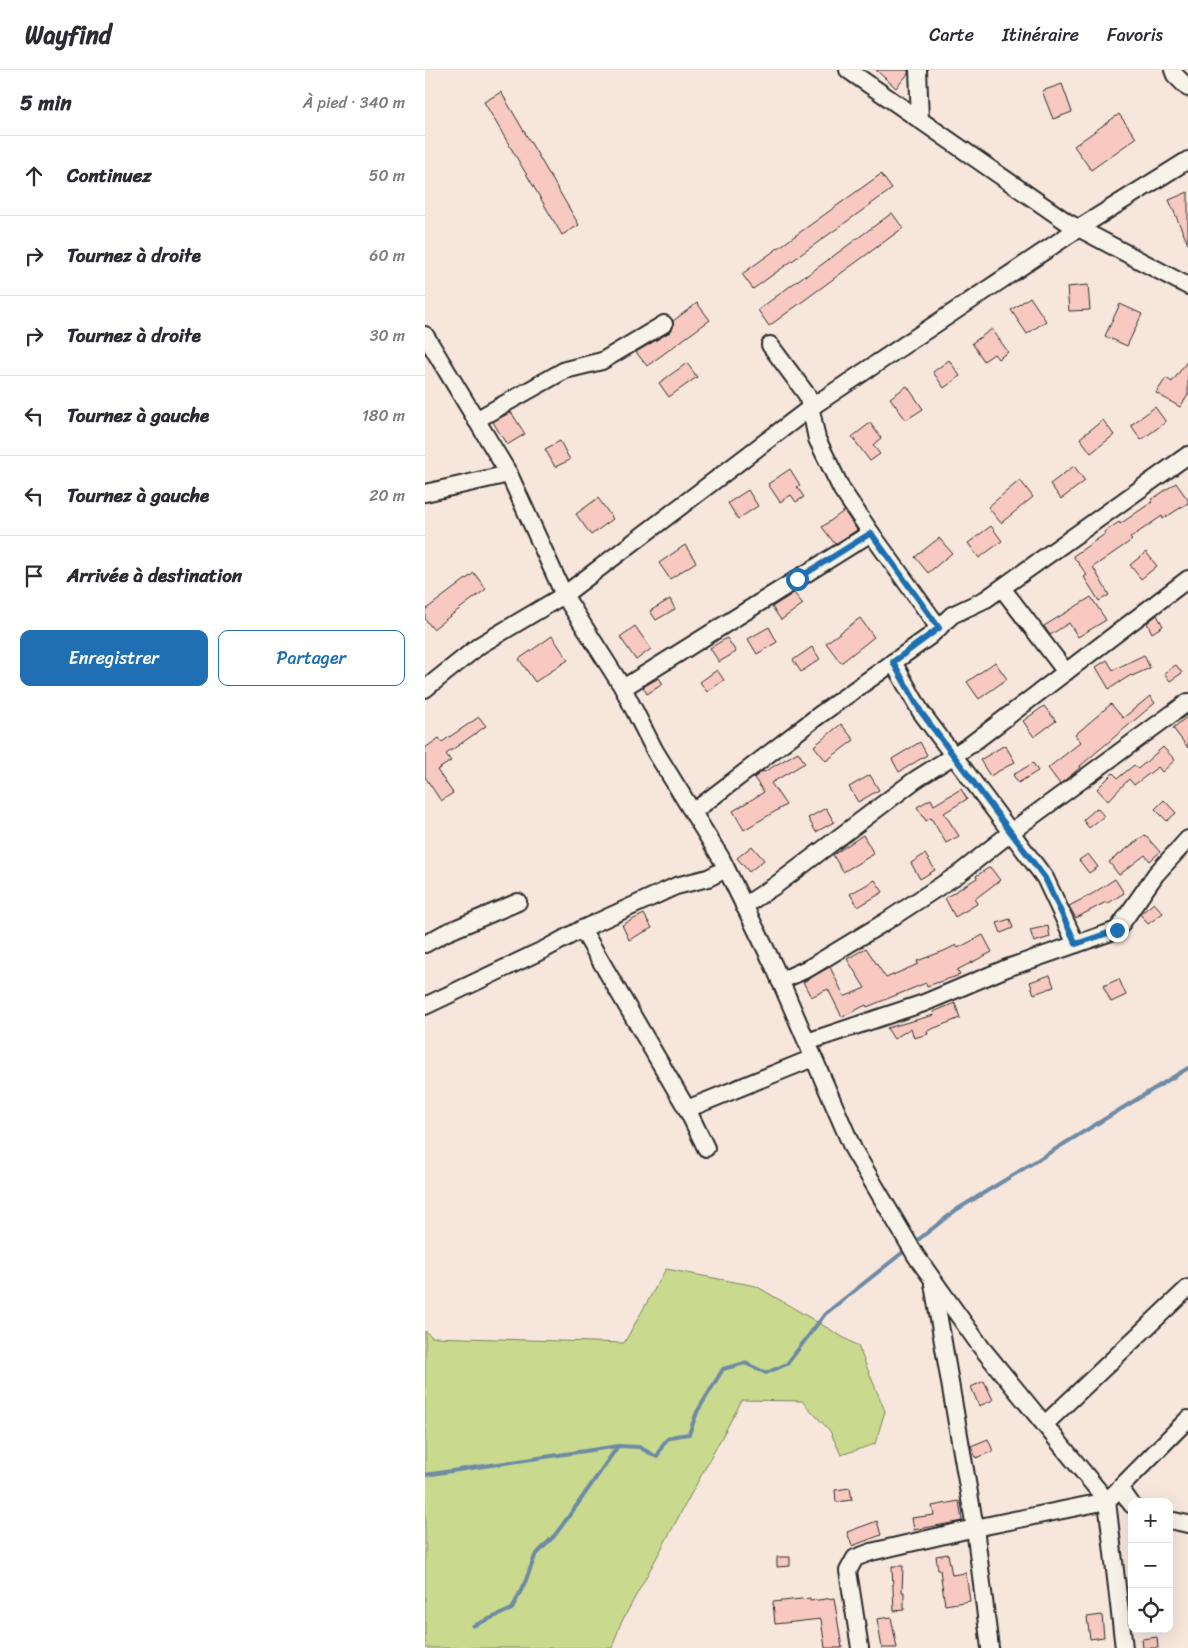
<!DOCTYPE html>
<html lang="fr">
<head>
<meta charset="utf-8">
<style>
  body { margin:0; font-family:Sriracha,sans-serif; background:#f2f2f3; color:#2b2b33 }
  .controls { position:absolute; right:15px; bottom:15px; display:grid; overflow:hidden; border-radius:10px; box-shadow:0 5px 20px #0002 }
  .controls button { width:45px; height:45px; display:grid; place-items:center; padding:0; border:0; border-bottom:1px solid #e1e1e2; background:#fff; color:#2b2b33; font:25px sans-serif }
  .stop { position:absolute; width:15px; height:15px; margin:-11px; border:4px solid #1f6fb2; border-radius:50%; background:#fff }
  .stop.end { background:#1f6fb2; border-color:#fff; box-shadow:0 1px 5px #0008 }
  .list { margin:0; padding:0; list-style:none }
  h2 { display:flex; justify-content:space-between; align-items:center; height:65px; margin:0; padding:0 20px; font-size:21px }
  h2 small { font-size:16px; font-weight:400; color:#7c7c81 }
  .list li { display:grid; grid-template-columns:32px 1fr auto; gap:15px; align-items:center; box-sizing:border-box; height:80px; padding:0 20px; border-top:1px solid #e1e1e2 }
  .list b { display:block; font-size:19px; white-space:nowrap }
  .list em { font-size:16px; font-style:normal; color:#7c7c81 }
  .actions { display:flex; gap:10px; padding:15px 20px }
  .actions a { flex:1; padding:11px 0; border:1px solid #1f6fb2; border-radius:10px; text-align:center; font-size:18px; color:#1f6fb2 }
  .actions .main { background:#1f6fb2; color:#fff }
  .icon { flex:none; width:28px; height:28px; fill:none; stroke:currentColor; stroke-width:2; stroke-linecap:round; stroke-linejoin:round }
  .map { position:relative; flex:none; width:763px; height:1578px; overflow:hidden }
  header { display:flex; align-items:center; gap:30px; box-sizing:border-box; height:70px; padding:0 25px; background:#fff; border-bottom:1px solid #e1e1e2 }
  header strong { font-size:24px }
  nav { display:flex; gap:28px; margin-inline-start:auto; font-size:18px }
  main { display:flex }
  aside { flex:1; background:#fff }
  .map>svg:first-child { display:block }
</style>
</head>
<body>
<header>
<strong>Wayfind</strong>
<nav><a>Carte</a><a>Itinéraire</a><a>Favoris</a></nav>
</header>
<main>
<aside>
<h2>5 min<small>À pied · 340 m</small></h2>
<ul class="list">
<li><svg class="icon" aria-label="ahead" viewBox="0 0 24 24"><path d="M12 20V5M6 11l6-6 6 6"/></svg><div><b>Continuez</b></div><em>50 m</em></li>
<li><svg class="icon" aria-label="right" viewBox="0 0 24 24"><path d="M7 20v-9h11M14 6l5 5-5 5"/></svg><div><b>Tournez à droite</b></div><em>60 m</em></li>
<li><svg class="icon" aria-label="right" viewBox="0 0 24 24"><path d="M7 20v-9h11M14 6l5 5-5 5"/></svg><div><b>Tournez à droite</b></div><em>30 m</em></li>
<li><svg class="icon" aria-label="left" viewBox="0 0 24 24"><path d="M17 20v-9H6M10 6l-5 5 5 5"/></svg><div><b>Tournez à gauche</b></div><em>180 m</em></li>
<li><svg class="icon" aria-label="left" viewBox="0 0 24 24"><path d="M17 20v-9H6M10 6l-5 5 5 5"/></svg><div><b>Tournez à gauche</b></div><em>20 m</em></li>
<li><svg class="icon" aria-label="arrive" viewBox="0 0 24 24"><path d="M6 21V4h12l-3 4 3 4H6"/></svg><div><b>Arrivée à destination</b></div></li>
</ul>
<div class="actions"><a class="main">Enregistrer</a><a>Partager</a></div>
</aside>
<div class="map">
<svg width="763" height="1578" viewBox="0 0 763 1578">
  <rect width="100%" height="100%" fill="#f7e6dc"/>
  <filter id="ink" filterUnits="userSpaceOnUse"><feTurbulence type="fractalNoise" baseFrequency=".02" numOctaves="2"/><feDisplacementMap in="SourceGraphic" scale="10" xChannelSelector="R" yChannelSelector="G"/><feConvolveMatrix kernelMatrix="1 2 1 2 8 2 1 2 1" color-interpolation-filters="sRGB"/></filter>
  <g filter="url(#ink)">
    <!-- green -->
    <path fill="#c9da8f" stroke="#7a825d" d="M241 1199 331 1216 433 1276 460 1341 450 1374 416 1385 405 1361 377 1331 317 1330 195 1555 187 1578H0V1261L7 1267 199 1273Z"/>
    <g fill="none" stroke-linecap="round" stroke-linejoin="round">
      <!-- stream -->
      <g stroke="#6e8aa5" stroke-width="4">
        <path d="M489 1173 531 1140 763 998"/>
        <path d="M0 1405 193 1376"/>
        <path d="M48 1556 87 1539 101 1510 110 1486 130 1465 152 1435 193 1376 214 1377 232 1387C241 1366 242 1367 264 1364L272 1342 298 1299 320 1293 341 1303 362 1294 400 1244 482 1179"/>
      </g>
    </g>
    <!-- building -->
    <g fill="#f8c9c0" stroke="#2b2b2b">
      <path d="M451 0H483V4L471 18Z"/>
      <path d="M637 14 647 42 628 49 617 21Z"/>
      <path d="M76 22 154 155 137 165 59 32Z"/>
      <path d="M694 44 711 68 666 100 649 76Z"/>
      <path d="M456 104 467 119 328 219 317 204Z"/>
      <path d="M763 122V174L744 130Z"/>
      <path d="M467 143 478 158 344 256 333 240 380 205 381 206Z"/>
      <path d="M663 215 665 240 644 241 642 217Z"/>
      <path d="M605 227 621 251 602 264 586 240Z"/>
      <path d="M272 233 285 250 222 296 211 282 245 262 248 258V251Z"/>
      <path d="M695 234 717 244 702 276 680 266Z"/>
      <path d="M567 259 583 282 573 289 569 284 559 291 547 273Z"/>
      <path d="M524 290 535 306 519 318 508 302Z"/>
      <path d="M763 290V325L755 337 731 323 741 308 747 312Z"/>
      <path d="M262 293 272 307 244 327 234 313Z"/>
      <path d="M482 316 498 339 481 350 465 328Z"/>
      <path d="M730 337 741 352 716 370 706 355Z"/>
      <path d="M86 342 100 364 82 375 68 352Z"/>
      <path d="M678 350 689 365 666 383 655 368Z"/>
      <path d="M445 353 456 368 448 375 455 384 445 391 427 367Z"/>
      <path d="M135 371 145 390 130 397 120 379Z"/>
      <path d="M649 396 660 411 636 429 625 414Z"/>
      <path d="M365 399 375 415 372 417 379 427 371 432 366 425 355 432 343 414Z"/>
      <path d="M595 410 608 427 576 453 563 437Z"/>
      <path d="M751 413 763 430V433L738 449 737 446 705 468 707 470 668 497 684 525 674 531 659 507 662 505 648 486 680 464 679 462 694 452 695 454 727 432 726 430Z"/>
      <path d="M323 420 333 436 313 449 303 433Z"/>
      <path d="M173 428 188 449 166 465 151 444Z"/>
      <path d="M419 441 432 460 410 474 397 457Z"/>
      <path d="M566 456 577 471 554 488 543 473Z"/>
      <path d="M514 468 527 483 503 503 490 487Z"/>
      <path d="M260 475 271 492 245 509 234 493Z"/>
      <path d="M721 482 732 496 716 509 705 495Z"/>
      <path d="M49 503 61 519 8 559 0 549V540Z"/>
      <path d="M369 523 378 534 356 550 347 537Z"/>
      <path d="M666 527 681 550 653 567 644 553 625 565 619 556Z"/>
      <path d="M245 529 250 539 231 550 225 541Z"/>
      <path d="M732 545 738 556 727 563 722 553Z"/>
      <path d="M435 548 449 567 416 593 401 573Z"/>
      <path d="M210 556 226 579 211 590 195 567Z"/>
      <path d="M344 557 352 572 332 584 323 569Z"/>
      <path d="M127 566 143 590 110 612 94 589Z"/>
      <path d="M302 568 311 582 294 592 285 578Z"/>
      <path d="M387 577 395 589 376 602 368 590Z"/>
      <path d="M719 585 725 598 707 606 706 605 684 619 671 597 682 590 688 600Z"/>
      <path d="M570 592 582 609 554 629 542 612Z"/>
      <path d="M751 595 757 603 745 611 739 603Z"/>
      <path d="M292 600 299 610 282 622 275 612Z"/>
      <path d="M234 608 238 614 222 624 218 617Z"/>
      <path d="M725 626 730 633 655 696 656 697 635 714 623 698 656 672 650 665 686 634 698 648Z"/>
      <path d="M619 636 631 651 609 667 598 651Z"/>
      <path d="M763 646V678L748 658Z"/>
      <path d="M54 647 61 656 21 684 26 691 12 700 28 723 16 731 0 707V678L14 668 17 672Z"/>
      <path d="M416 654 429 670 401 691 389 676Z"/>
      <path d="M495 672 502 685 474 702 467 689Z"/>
      <path d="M580 675 590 692 565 706 555 690Z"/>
      <path d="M738 677 750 690 737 702 733 697 709 715 704 709 683 731 672 719 688 703 693 708 709 695 713 699Z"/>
      <path d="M373 682 380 693 346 713 361 735 319 760 308 741 339 722 329 708 338 701 339 702Z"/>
      <path d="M608 693 613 701 593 713 588 705Z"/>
      <path d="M445 705 454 720 433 732 424 717Z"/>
      <path d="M536 719 542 729 519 743 534 766 521 773 506 748 501 751 492 737 506 729 509 735Z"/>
      <path d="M739 730 751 743 742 751 730 739Z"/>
      <path d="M401 738 409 752 391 762 383 748Z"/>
      <path d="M672 738 679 746 664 758 658 750Z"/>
      <path d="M438 765 449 784 418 802 408 785Z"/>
      <path d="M720 765 735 782 725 791 720 785 694 805 684 792Z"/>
      <path d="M327 776 339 790 324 802 312 788Z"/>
      <path d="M500 784 510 800 495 809 486 793Z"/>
      <path d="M663 784 673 797 664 803 654 790Z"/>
      <path d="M565 797 575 810 550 829 552 834 530 847 520 828 552 808 551 806Z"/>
      <path d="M690 809 699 823 682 834 681 832 651 848 644 836 667 824Z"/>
      <path d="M450 810 458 822 433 837 425 824Z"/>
      <path d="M729 833 738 843 723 854 715 844Z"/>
      <path d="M219 844 227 858 204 870 197 855Z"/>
      <path d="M585 849 588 858 576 863 572 853Z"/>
      <path d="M623 856 625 867 609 872 605 860Z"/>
      <path d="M558 865 567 882 532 900 535 905 502 916 501 913 442 937 441 935 417 947 403 919 386 927 378 912 405 897 419 926H421L440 918 422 889 441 878 461 908 493 894 492 891 519 881 531 875 533 878Z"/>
      <path d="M625 905 629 917 609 924 605 912Z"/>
      <path d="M694 909 701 925 686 932 678 916Z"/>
      <path d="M530 933 535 948 502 961 503 964 489 968 486 958 469 969 462 958 509 945 508 942Z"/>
      <path d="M559 1311 568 1330 554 1336 546 1317Z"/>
      <path d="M563 1369 568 1381 551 1388 546 1376Z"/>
      <path d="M425 1418 427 1430 411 1432 410 1420Z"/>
      <path d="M534 1431 537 1451 489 1460 487 1448 509 1445 507 1436Z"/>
      <path d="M452 1451 456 1465 427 1476 422 1462Z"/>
      <path d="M523 1484 527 1505 541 1503 545 1531 520 1535 515 1500H513L511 1486Z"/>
      <path d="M352 1487H365V1496L352 1497Z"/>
      <path d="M467 1496H478L477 1522H479V1540L469 1541Z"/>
      <path d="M385 1528V1531L409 1528 417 1578H400L396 1549 350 1554 348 1532Z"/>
      <path d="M677 1545 679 1567 665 1569 662 1547Z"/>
      <path d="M466 1547 472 1578H457L452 1549Z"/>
      <path d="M732 1567 733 1578H718L717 1569Z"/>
    </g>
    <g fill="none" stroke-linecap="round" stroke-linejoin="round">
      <defs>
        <g id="minor">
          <path d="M423 0 642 152 763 216"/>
          <path d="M493 0 495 50"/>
          <path d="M748 0 750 5 763 18"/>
          <path d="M0 265 84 404 139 525 198 618 230 681 296 788 349 896 428 1079 491 1186 556 1277 682 1431 699 1578"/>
          <path d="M345 275 382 325 387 345 392 369 417 420 446 463"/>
          <path d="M51 350 140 300 177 291 239 254"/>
          <path d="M0 423 84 404"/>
          <path d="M577 518 641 602"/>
          <path d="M468 592 496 642 620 808 651 874"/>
          <path d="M198 618 446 463 514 558"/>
          <path d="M0 619 55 575 139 525 385 338 654 158 763 90"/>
          <path d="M268 742 393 646 505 566 527 545 561 529 763 385"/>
          <path d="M319 836 351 815 490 710 545 675 763 509"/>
          <path d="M157 859 262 1039 281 1078"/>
          <path d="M0 874 20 863 93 832"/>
          <path d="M355 911 384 898 460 852 535 803 594 756 763 632"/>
          <path d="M0 936 120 879 157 859 251 816 283 808 301 799"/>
          <path d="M382 972 499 933 582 898 692 860 731 804 763 769"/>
          <path d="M262 1039 388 988"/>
          <path d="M508 1214 550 1458 565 1578"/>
          <path d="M620 1354 763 1218"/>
          <path d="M695 1418 707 1435"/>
          <path d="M744 1450 763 1454"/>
          <path d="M435 1578 423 1501 430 1488 446 1482 550 1458 682 1431 763 1349"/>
        </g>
      </defs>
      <!-- minor casing -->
      <use href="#minor" stroke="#2b2b2b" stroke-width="20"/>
      <!-- minor -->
      <use href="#minor" stroke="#f7f3e8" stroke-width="16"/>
    </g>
  </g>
  <g fill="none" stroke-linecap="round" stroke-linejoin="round" filter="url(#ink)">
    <!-- route -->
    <path stroke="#1f6fb2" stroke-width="6" d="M372 509 446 463 514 558 468 592 496 642 620 808 651 874 692 860"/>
  </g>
</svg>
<div class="controls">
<button>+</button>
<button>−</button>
<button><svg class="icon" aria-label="locate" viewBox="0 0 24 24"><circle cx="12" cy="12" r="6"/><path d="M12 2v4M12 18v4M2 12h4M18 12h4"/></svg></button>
</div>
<div class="stop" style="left:372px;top:509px"></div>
<div class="stop end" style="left:692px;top:860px"></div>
</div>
</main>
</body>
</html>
